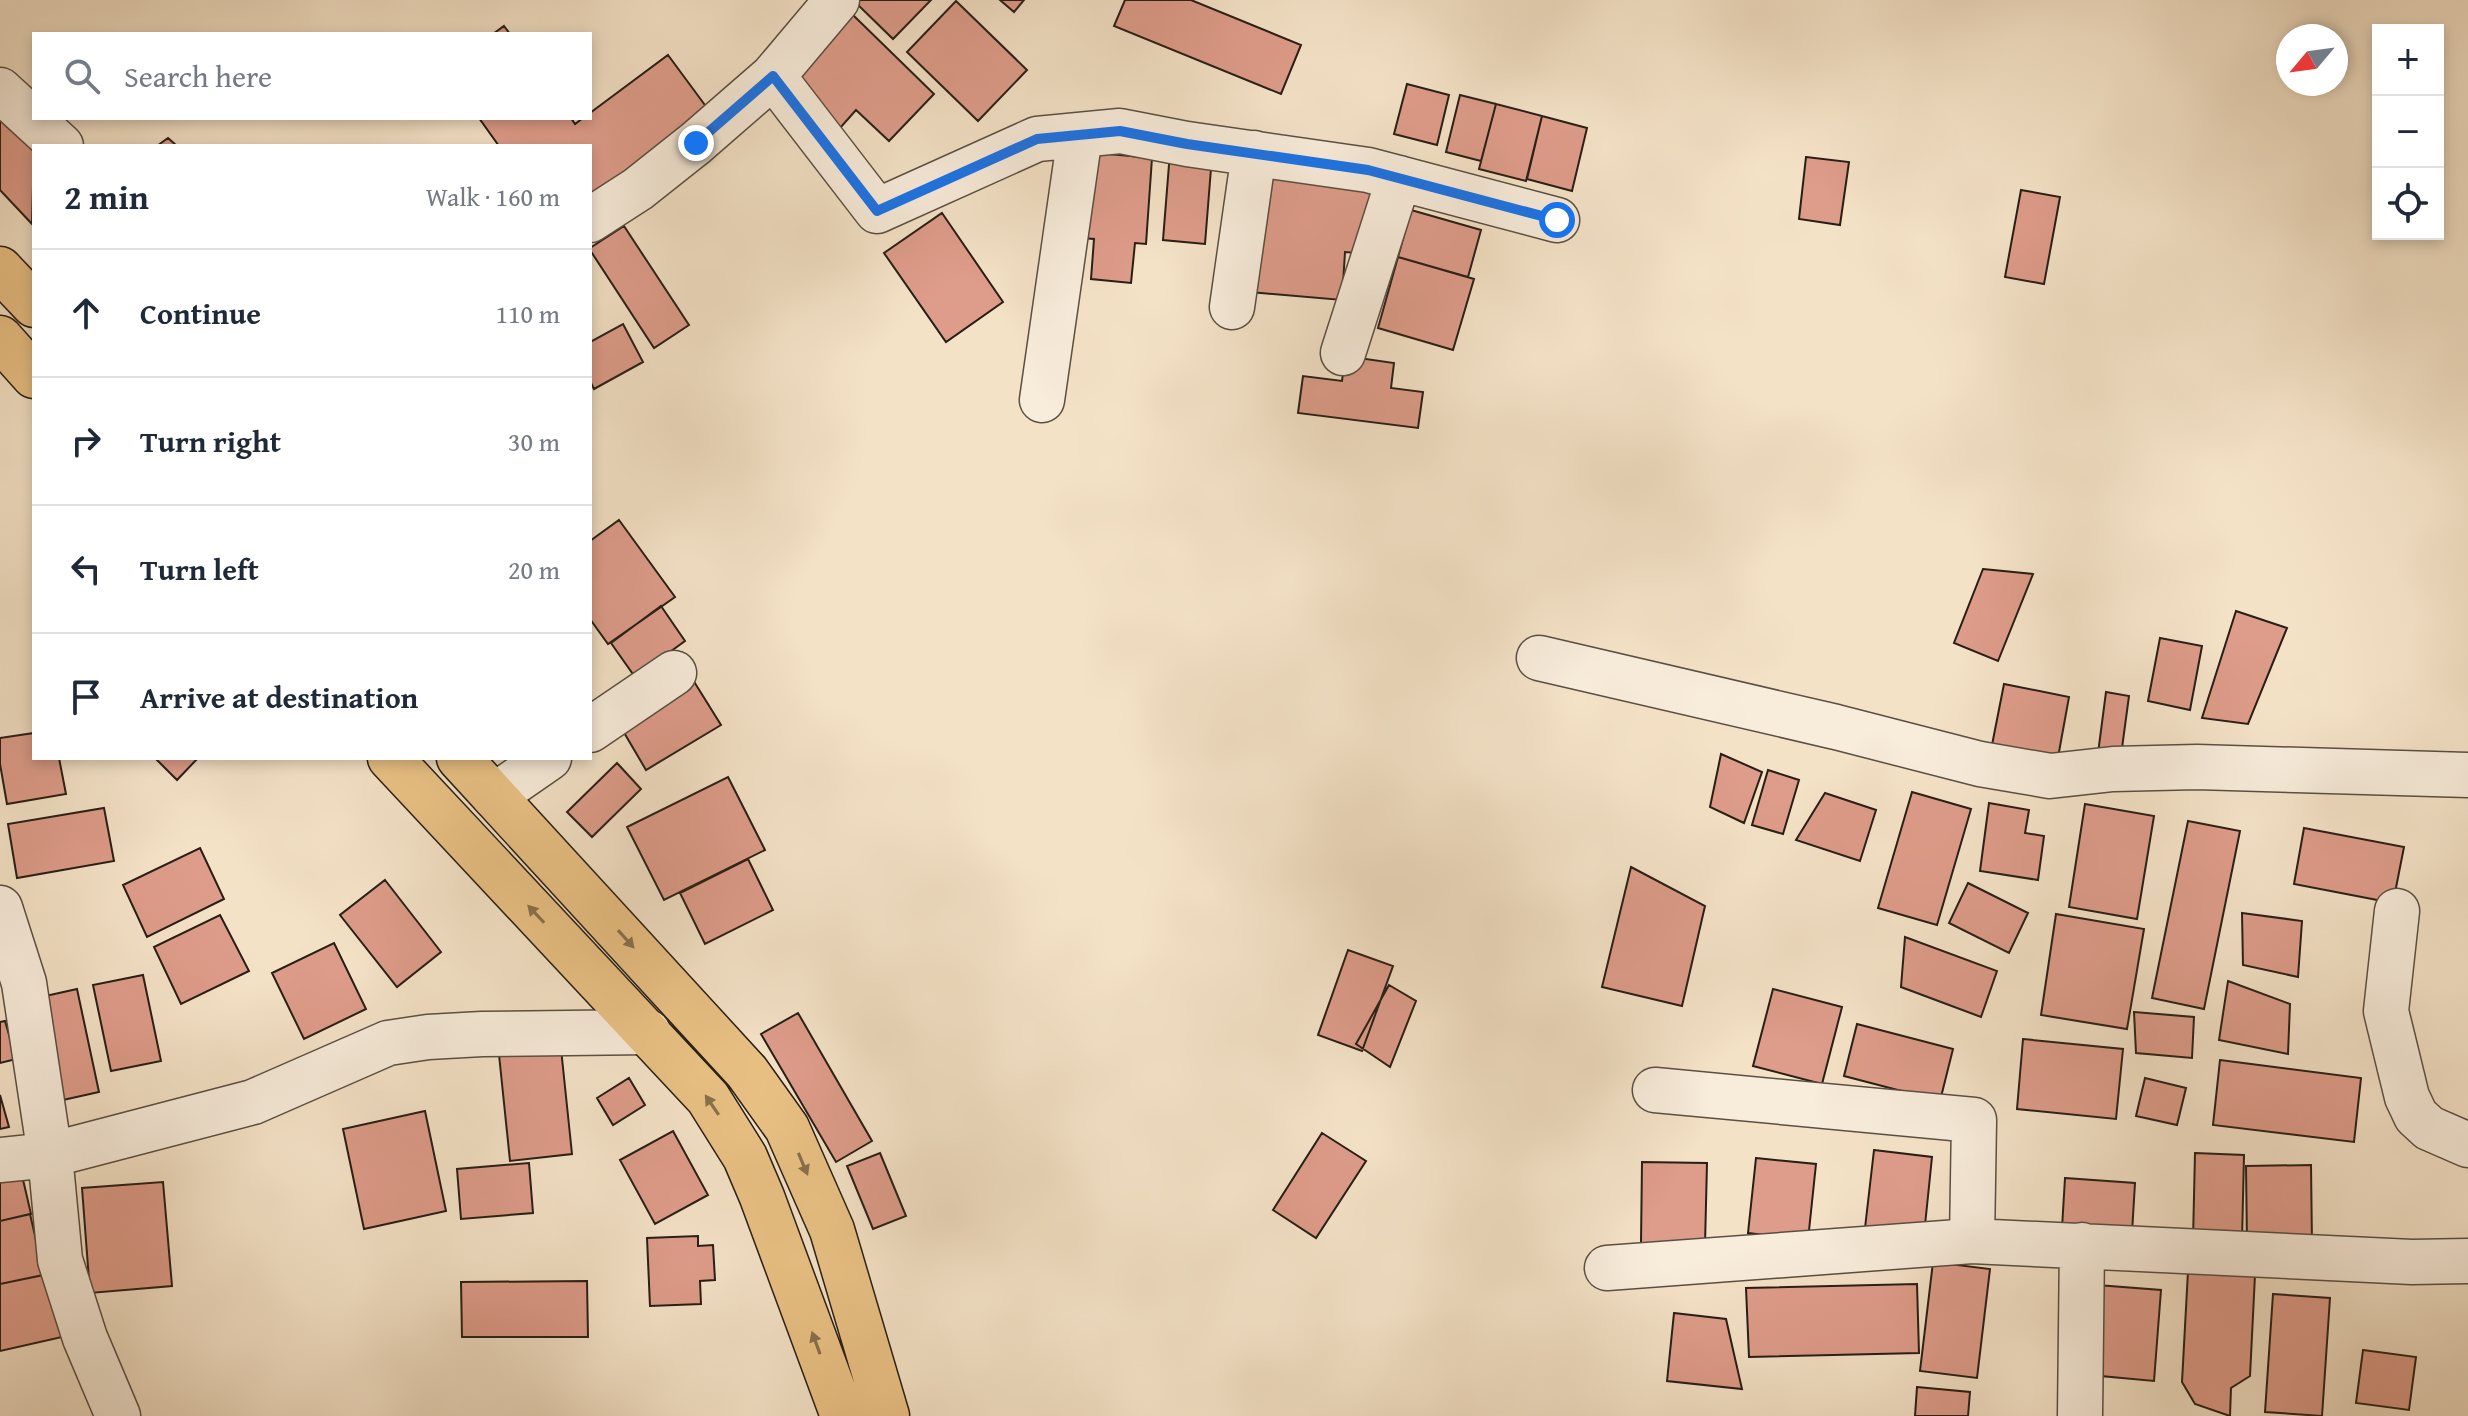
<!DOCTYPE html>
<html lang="en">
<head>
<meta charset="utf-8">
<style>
	:root { --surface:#fff; --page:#f2f2f3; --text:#1f2937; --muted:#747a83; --line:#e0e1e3 }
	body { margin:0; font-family:"Gentium Book Plus",serif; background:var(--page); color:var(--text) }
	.controls { position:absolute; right:24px; top:24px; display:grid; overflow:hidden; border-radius:0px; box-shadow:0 4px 12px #0003 }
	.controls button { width:72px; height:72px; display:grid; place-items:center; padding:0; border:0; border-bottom:2px solid var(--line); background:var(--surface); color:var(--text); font:40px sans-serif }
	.compass { position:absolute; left:2276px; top:24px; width:72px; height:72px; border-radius:50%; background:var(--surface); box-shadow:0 4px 12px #0003; rotate:241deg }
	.stop { position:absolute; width:24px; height:24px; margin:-18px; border:6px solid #1a73e8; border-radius:50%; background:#fff }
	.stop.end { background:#1a73e8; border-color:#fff; box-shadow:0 2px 8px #0008 }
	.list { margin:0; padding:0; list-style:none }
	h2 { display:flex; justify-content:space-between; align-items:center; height:104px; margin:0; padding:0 32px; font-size:34px }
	h2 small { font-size:26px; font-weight:400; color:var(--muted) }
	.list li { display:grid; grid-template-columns:52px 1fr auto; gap:24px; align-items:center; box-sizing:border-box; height:128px; padding:0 32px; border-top:2px solid var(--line) }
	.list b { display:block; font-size:30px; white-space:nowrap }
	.list em { font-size:26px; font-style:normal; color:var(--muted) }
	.icon { flex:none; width:44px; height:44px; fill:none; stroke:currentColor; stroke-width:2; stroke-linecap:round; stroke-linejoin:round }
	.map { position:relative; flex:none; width:2468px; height:1416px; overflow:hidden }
	.search { position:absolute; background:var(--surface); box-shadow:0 4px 12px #0003; left:32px; top:32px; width:560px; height:88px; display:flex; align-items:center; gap:20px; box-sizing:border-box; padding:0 28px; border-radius:0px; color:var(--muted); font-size:30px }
	.panel { position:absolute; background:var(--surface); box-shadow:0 4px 12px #0003; left:32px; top:144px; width:560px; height:616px; border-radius:0px }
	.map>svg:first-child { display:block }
	.building { fill:#de9c8a; stroke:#271e15; stroke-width:2 }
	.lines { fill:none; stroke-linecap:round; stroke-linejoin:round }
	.minor-casing { stroke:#5a4f42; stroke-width:47 }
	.highway-casing { stroke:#271e15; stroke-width:47 }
	.minor { stroke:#f8ecdb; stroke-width:44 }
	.highway { stroke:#eac184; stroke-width:44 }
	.oneway { fill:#88704c }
	.route { stroke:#1a73e8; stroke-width:10 }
</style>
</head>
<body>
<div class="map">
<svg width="2468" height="1416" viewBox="0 0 2468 1416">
	<rect width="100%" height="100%" fill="#f4e2c7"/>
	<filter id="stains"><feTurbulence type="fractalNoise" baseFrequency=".0025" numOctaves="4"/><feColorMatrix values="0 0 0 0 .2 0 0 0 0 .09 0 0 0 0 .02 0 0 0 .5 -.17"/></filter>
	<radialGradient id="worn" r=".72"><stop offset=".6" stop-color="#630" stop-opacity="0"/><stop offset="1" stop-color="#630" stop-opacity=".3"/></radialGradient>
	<!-- building -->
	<path class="building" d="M 853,0 L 931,0 L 893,39 Z
		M 1000,0 L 1024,0 L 1014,12 Z
		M 1125,0 L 1191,0 L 1301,45 L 1281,94 L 1114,26 Z
		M 956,1 L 1027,70 L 978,121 L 907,52 Z
		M 853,15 L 934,94 L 889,141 L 856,110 L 840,128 L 790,81 Z
		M 504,26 L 510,34 L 493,34 Z
		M 668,55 L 713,116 L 590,206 L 590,146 L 499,146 L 479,118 L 571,118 L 575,124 L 583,118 L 590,118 L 590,113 Z
		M 1407,84 L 1449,95 L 1437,145 L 1394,134 Z
		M 1460,95 L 1496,104 L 1481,161 L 1446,152 Z
		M 1496,104 L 1542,116 L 1526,181 L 1479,169 Z
		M 0,114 L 34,146 L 32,224 L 0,190 Z
		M 1542,116 L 1587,128 L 1572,191 L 1527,179 Z
		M 168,138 L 177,146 L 157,146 Z
		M 1076,151 L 1152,158 L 1146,244 L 1135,243 L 1131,283 L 1091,279 L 1094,239 L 1069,237 Z
		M 1170,152 L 1212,156 L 1205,244 L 1163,240 Z
		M 1806,157 L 1849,162 L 1840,225 L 1799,219 Z
		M 1260,166 L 1375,183 L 1370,254 L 1345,252 L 1342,300 L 1250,292 Z
		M 2021,190 L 2060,197 L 2044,284 L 2005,277 Z
		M 1411,210 L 1481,230 L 1468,277 L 1398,257 Z
		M 942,213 L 1003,302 L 946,342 L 884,253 Z
		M 624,226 L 689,325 L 654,348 L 590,250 L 590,248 Z
		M 1398,257 L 1474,279 L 1453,350 L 1378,328 Z
		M 623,324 L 643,362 L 594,389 L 590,381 L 590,342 Z
		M 1345,356 L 1394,363 L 1391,388 L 1423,392 L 1418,428 L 1298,413 L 1303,376 L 1342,381 Z
		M 619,520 L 675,597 L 608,644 L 590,619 L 590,541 Z
		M 1983,569 L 2033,574 L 1998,661 L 1954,643 Z
		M 661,606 L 685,641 L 635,677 L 611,643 Z
		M 2236,611 L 2287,628 L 2248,724 L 2202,718 Z
		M 2160,638 L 2202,646 L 2190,710 L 2148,701 Z
		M 693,680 L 721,725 L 646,770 L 619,724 Z
		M 2004,684 L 2069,697 L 2057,763 L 1991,750 Z
		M 2106,692 L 2129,696 L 2120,763 L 2097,761 Z
		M 34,733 L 34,758 L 59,758 L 66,794 L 7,804 L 0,764 L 0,738 Z
		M 1721,754 L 1762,772 L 1744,823 L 1710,807 Z
		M 155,758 L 198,758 L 177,780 Z
		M 617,763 L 641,789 L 592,837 L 567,812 Z
		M 1768,770 L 1799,780 L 1783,834 L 1752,825 Z
		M 728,777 L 765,850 L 664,900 L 627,827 Z
		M 1912,792 L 1971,809 L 1937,925 L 1878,908 Z
		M 1825,793 L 1876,810 L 1860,861 L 1796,840 Z
		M 1989,803 L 2029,810 L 2025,833 L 2044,836 L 2038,880 L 1980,871 Z
		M 2085,804 L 2154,816 L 2137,919 L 2069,907 Z
		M 104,808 L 114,861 L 17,878 L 8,824 Z
		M 2188,821 L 2240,831 L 2204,1009 L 2152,998 Z
		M 2304,828 L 2404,847 L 2393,903 L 2294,884 Z
		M 200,848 L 224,899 L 147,937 L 123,885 Z
		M 748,859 L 773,910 L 705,944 L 680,893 Z
		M 1631,867 L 1705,906 L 1682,1006 L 1602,987 Z
		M 385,880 L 441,952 L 397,987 L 340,915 Z
		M 1968,883 L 2028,913 L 2009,953 L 1949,923 Z
		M 2242,913 L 2302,921 L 2298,977 L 2243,965 Z
		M 2056,914 L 2144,929 L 2127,1029 L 2041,1015 Z
		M 220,915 L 249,971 L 181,1004 L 154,947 Z
		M 1905,937 L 1997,971 L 1981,1017 L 1901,987 Z
		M 334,943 L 366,1009 L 304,1039 L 272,973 Z
		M 1348,950 L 1393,966 L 1362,1051 L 1318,1035 Z
		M 143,975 L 161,1061 L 111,1071 L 93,985 Z
		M 2228,981 L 2290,1004 L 2288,1054 L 2219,1040 Z
		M 1389,985 L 1416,1001 L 1390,1067 L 1356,1044 Z
		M 77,989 L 99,1092 L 63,1100 L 41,997 Z
		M 1773,989 L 1842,1007 L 1822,1084 L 1753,1066 Z
		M 2134,1012 L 2194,1017 L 2192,1058 L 2136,1053 Z
		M 798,1013 L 872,1141 L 836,1162 L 761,1034 Z
		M 5,1021 L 16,1059 L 0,1063 L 0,1022 Z
		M 1857,1024 L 1953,1049 L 1940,1101 L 1844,1076 Z
		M 560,1039 L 572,1154 L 510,1161 L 498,1045 Z
		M 2023,1039 L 2123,1049 L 2116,1119 L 2017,1109 Z
		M 2220,1060 L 2361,1078 L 2354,1142 L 2213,1125 Z
		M 629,1078 L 645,1105 L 613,1125 L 597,1098 Z
		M 2145,1078 L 2186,1088 L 2177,1125 L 2136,1116 Z
		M 0,1095 L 9,1127 L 0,1129 Z
		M 425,1111 L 446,1211 L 364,1229 L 343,1129 Z
		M 673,1131 L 708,1195 L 655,1224 L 620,1160 Z
		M 1322,1133 L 1366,1161 L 1316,1238 L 1273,1210 Z
		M 1874,1150 L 1932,1157 L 1924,1235 L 1865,1228 Z
		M 880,1153 L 906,1216 L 873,1229 L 847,1166 Z
		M 2195,1153 L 2244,1155 L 2242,1241 L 2193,1240 Z
		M 1756,1158 L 1816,1164 L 1808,1240 L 1748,1233 Z
		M 1642,1162 L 1707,1163 L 1705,1245 L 1641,1243 Z
		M 529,1163 L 533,1213 L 461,1219 L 457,1169 Z
		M 2311,1165 L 2312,1244 L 2247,1244 L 2246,1166 Z
		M 21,1171 L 31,1214 L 0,1221 L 0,1176 Z
		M 2065,1178 L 2135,1183 L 2132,1233 L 2062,1228 Z
		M 163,1182 L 172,1286 L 90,1293 L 82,1188 Z
		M 30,1214 L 44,1275 L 0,1284 L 0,1221 Z
		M 698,1236 L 698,1246 L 713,1245 L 715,1280 L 700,1281 L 701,1304 L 650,1306 L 647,1238 Z
		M 1933,1262 L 1990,1269 L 1977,1378 L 1920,1371 Z
		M 2188,1271 L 2255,1275 L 2250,1376 L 2231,1388 L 2230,1416 L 2195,1404 L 2182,1382 Z
		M 48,1274 L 62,1337 L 0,1351 L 0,1284 Z
		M 587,1281 L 588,1337 L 462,1337 L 461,1282 Z
		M 1917,1284 L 1919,1353 L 1749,1357 L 1746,1288 Z
		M 2097,1285 L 2161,1290 L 2154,1381 L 2090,1375 Z
		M 2273,1294 L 2330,1298 L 2322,1416 L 2265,1412 Z
		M 1674,1313 L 1726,1319 L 1742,1389 L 1667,1381 Z
		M 2363,1350 L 2416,1357 L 2409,1410 L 2356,1403 Z
		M 1917,1387 L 1970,1392 L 1968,1416 L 1915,1416 Z"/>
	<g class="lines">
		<!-- minor casing -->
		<g class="minor-casing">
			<path id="minor" d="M 773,76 L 877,211 L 1037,139 L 1120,131 L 1187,144 L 1368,170 L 1557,220
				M 0,90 L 61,146
				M 590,220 L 638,189 L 696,143 L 773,76 L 837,0
				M 1232,307 L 1254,153
				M 1343,353 L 1399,178
				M 1042,400 L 1080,135
				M 1539,658 L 1836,727 L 1980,764 L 2050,776 L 2113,769 L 2197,767 L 2468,775
				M 590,730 L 674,673
				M 494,796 L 549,758
				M 0,908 L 24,983 L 50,1155 L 60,1260 L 85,1338 L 118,1416
				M 2397,911 L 2386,1011 L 2407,1097 L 2416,1116 L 2429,1128 L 2468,1145
				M 1655,1090 L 1974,1120 L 1972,1241
				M 0,1160 L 50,1155 L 253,1102 L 388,1043 L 428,1037 L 482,1034 L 648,1032
				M 1607,1268 L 1972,1241 L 2412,1262 L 2468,1261
				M 2080,1416 L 2082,1245"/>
		</g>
		<!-- highway casing -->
		<g class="highway-casing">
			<path id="highway" d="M 0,269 L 34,305
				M 0,338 L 34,376
				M 390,758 L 708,1098 L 745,1157 L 762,1197 L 843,1416
				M 459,758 L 747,1072 L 787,1128 L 832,1230 L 887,1416"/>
		</g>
		<!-- minor -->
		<use href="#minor" class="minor"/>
		<!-- highway -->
		<use href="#highway" class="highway"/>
	</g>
	<!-- one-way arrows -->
	<defs><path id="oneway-solid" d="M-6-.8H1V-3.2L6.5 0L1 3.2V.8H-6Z" transform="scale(2)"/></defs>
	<g class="oneway">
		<use href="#oneway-solid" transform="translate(536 914) rotate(-133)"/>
		<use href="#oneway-solid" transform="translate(626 939) rotate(48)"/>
		<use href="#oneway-solid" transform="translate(712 1105) rotate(-124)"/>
		<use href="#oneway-solid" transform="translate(803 1164) rotate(67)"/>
		<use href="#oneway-solid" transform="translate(816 1343) rotate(-110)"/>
	</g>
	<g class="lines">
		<!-- route -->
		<path class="route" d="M 696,143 L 773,76 L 877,211 L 1037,139 L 1120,131 L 1187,144 L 1368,170 L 1557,220"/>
	</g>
	<rect width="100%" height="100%" filter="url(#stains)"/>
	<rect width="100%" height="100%" fill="url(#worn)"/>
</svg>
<div class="controls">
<button>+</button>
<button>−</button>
<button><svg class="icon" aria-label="locate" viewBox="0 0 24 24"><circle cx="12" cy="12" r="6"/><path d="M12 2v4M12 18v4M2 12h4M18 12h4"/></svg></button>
</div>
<svg class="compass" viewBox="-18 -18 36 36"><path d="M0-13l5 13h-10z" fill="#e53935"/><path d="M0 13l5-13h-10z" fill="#747a83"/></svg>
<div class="stop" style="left:1557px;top:220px"></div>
<div class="stop end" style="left:696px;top:143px"></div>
<div class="search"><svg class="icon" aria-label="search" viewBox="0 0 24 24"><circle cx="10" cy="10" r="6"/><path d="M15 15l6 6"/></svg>Search here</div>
<section class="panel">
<h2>2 min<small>Walk · 160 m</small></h2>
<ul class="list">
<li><svg class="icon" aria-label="ahead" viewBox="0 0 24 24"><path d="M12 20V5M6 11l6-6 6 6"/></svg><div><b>Continue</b></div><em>110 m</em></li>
<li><svg class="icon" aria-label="right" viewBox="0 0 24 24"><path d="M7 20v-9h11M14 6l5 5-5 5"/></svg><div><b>Turn right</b></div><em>30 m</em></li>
<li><svg class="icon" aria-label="left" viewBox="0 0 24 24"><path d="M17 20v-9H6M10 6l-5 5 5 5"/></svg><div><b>Turn left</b></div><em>20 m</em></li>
<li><svg class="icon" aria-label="arrive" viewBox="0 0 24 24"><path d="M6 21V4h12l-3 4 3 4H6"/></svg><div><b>Arrive at destination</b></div></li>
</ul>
</section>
</div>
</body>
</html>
